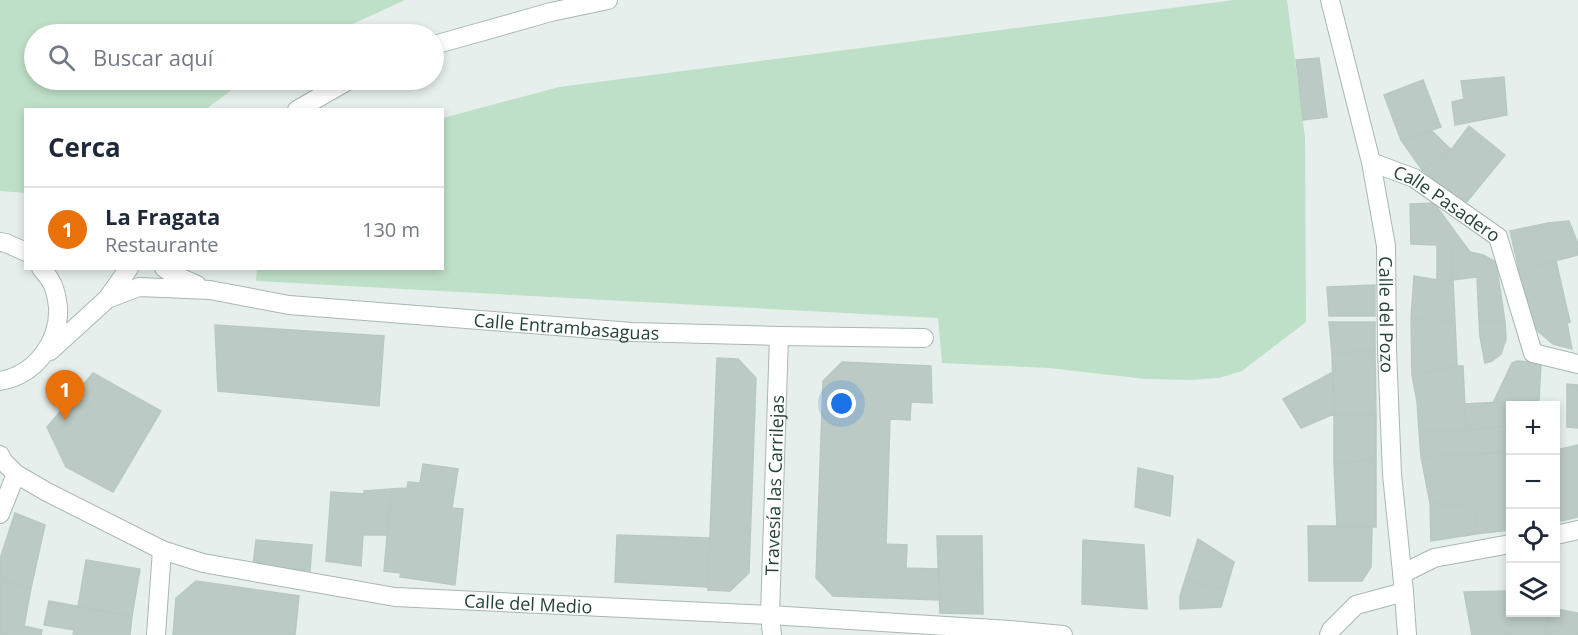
<!DOCTYPE html>
<html lang="es">
<head>
<meta charset="utf-8">
<style>
	:root { --surface:#fff; --page:#f2f2f3; --text:#1f2937; --muted:#747a83; --line:#e0e1e3; --accent:#7f5249 }
	body { margin:0; font-family:"Open Sans",sans-serif; background:var(--page); color:var(--text) }
	.controls { position:absolute; right:18px; bottom:18px; display:grid; overflow:hidden; border-radius:0px; box-shadow:0 3px 9px #0003 }
	.controls button { width:54px; height:54px; display:grid; place-items:center; padding:0; border:0; border-bottom:2px solid var(--line); background:var(--surface); color:var(--text); font:30px sans-serif }
	.you { position:absolute; left:842px; top:404px; width:21px; height:21px; margin:-15px; border:4px solid #fff; border-radius:50%; background:#1a73e8; box-shadow:0 0 0 9px #1a73e833 }
	.badge { display:grid; place-items:center; width:39px; height:39px; border-radius:50%; background:var(--accent); color:#fff; font-size:20px; font-weight:700 }
	.pin { position:absolute; translate:-50% -50px; filter:drop-shadow(0 2px 3px #0008) }
	.pin::after { content:''; position:absolute; top:32px; width:21px; height:18px; background:inherit; clip-path:polygon(0 0,100% 0,50% 100%) }
	.list { margin:0; padding:0; list-style:none }
	h2 { display:flex; justify-content:space-between; align-items:center; height:78px; margin:0; padding:0 24px; font-size:26px }
	h2 small { font-size:20px; font-weight:400; color:var(--muted) }
	.list li { display:grid; grid-template-columns:39px 1fr auto; gap:18px; align-items:center; box-sizing:border-box; height:84px; padding:0 24px; border-top:2px solid var(--line) }
	.list b { display:block; font-size:22px; white-space:nowrap }
	.list p { margin:0; font-size:20px; white-space:nowrap; color:var(--muted) }
	.list em { font-size:20px; font-style:normal; color:var(--muted) }
	.icon { flex:none; width:33px; height:33px; fill:none; stroke:currentColor; stroke-width:2; stroke-linecap:round; stroke-linejoin:round }
	.map { position:relative; flex:none; width:1578px; height:635px; overflow:hidden }
	.search { position:absolute; background:var(--surface); box-shadow:0 3px 9px #0003; left:24px; top:24px; width:420px; height:66px; display:flex; align-items:center; gap:15px; box-sizing:border-box; padding:0 21px; border-radius:33px; color:var(--muted); font-size:22px }
	.panel { position:absolute; background:var(--surface); box-shadow:0 3px 9px #0003; left:24px; top:108px; width:420px; height:162px; border-radius:0px }
	.map>svg:first-child { display:block }
	.green { fill:#bfe0c8 }
	.building { fill:#bbcac4; stroke:#b8c9c2; stroke-width:1.5 }
	.lines { fill:none; stroke-linecap:round; stroke-linejoin:round }
	.minor-casing { stroke:#a8b8b2; stroke-width:20 }
	.tertiary-casing { stroke:#a8b8b2; stroke-width:20 }
	.minor { stroke:#fff; stroke-width:18 }
	.tertiary { stroke:#fff; stroke-width:18 }
	.labels { text-anchor:middle; dominant-baseline:central; stroke-width:4.5; stroke-linejoin:round; paint-order:stroke }
	.street-label { font-size:18px; fill:#24423a; stroke:#f7fbf9 }
</style>
</head>
<body>
<div class="map">
<svg width="1578" height="635" viewBox="0 0 1578 635">
	<rect width="100%" height="100%" fill="#e6efeb"/>
	<!-- green -->
	<path class="green" d="M 0,0 L 405,0 L 331,34 L 34,34 L 34,80 L 245,80 L 206,109 L 26,110 L 25,193 L 0,191 Z
		M 1234,0 L 1287,0 L 1305,137 L 1306,322 L 1242,371 L 1219,378 L 1189,380 L 1146,379 L 1048,368 L 942,363 L 938,318 L 256,281 L 257,269 L 442,268 L 443,118 L 559,87 Z"/>
	<!-- building -->
	<path class="building" d="M 1319,58 L 1327,117 L 1303,120 L 1296,60 Z
		M 1504,77 L 1507,115 L 1455,125 L 1452,102 L 1464,99 L 1461,81 Z
		M 1423,80 L 1441,127 L 1401,140 L 1384,95 Z
		M 1469,126 L 1505,155 L 1465,204 L 1422,170 L 1451,150 Z
		M 1431,130 L 1451,150 L 1422,170 L 1401,140 Z
		M 1434,203 L 1464,244 L 1451,245 L 1453,280 L 1437,280 L 1437,245 L 1411,244 L 1410,204 Z
		M 1569,221 L 1578,244 L 1578,255 L 1519,270 L 1510,231 L 1548,223 Z
		M 1464,244 L 1470,252 L 1483,255 L 1496,262 L 1505,322 L 1479,321 L 1477,277 L 1453,280 L 1451,245 Z
		M 1556,261 L 1570,322 L 1567,323 L 1572,349 L 1553,344 L 1538,331 L 1530,314 L 1519,270 Z
		M 1414,276 L 1437,280 L 1453,280 L 1455,321 L 1411,319 Z
		M 1375,285 L 1375,316 L 1329,316 L 1327,287 Z
		M 1411,319 L 1455,321 L 1457,366 L 1412,375 Z
		M 1479,321 L 1505,322 L 1506,339 L 1501,354 L 1492,361 L 1485,363 L 1480,337 Z
		M 1329,322 L 1375,322 L 1375,350 L 1332,354 Z
		M 215,325 L 384,336 L 379,406 L 218,391 Z
		M 1375,350 L 1376,414 L 1334,414 L 1332,354 Z
		M 717,358 L 738,359 L 756,378 L 749,573 L 730,591 L 708,590 L 708,587 Z
		M 1517,361 L 1541,363 L 1539,400 L 1493,403 L 1512,363 Z
		M 842,362 L 931,366 L 932,403 L 911,402 L 910,420 L 890,419 L 886,544 L 907,545 L 906,568 L 939,569 L 939,600 L 833,596 L 816,578 L 823,381 Z
		M 1457,366 L 1463,366 L 1466,430 L 1419,431 L 1417,401 L 1412,375 Z
		M 1333,372 L 1334,414 L 1301,428 L 1283,399 Z
		M 93,373 L 161,411 L 113,492 L 66,467 L 47,427 Z
		M 1567,384 L 1578,385 L 1578,428 L 1567,427 Z
		M 1539,400 L 1538,406 L 1510,406 L 1510,426 L 1466,430 L 1465,404 Z
		M 1334,414 L 1376,414 L 1376,459 L 1334,463 Z
		M 1510,426 L 1510,452 L 1421,457 L 1419,431 L 1466,430 Z
		M 1578,445 L 1578,517 L 1556,522 L 1556,450 Z
		M 1505,452 L 1510,452 L 1510,530 L 1476,534 L 1477,508 L 1430,503 L 1421,457 Z
		M 1376,459 L 1376,527 L 1337,527 L 1334,463 Z
		M 423,464 L 458,469 L 452,508 L 463,509 L 455,585 L 400,577 L 401,573 L 384,571 L 391,489 L 407,488 L 408,482 L 420,483 Z
		M 1138,468 L 1173,476 L 1170,516 L 1135,507 Z
		M 391,489 L 388,535 L 363,535 L 361,566 L 326,561 L 331,492 L 364,494 L 364,491 Z
		M 1430,503 L 1477,508 L 1476,534 L 1431,541 Z
		M 15,513 L 45,525 L 31,588 L 0,578 L 0,559 Z
		M 1308,526 L 1372,526 L 1371,567 L 1362,581 L 1309,581 Z
		M 617,535 L 710,538 L 708,587 L 615,582 Z
		M 937,536 L 982,536 L 983,614 L 940,613 Z
		M 1198,539 L 1234,562 L 1226,590 L 1185,580 Z
		M 256,540 L 312,545 L 310,571 L 253,565 Z
		M 1083,540 L 1144,545 L 1147,609 L 1082,604 Z
		M 86,560 L 140,569 L 132,616 L 78,607 Z
		M 0,578 L 31,588 L 24,626 L 42,630 L 41,635 L 0,635 Z
		M 1185,580 L 1226,590 L 1221,607 L 1180,609 L 1180,596 Z
		M 196,581 L 299,596 L 295,635 L 173,635 L 176,598 Z
		M 1510,591 L 1510,612 L 1513,612 L 1509,635 L 1472,635 L 1464,592 Z
		M 49,601 L 132,616 L 130,635 L 73,635 L 74,630 L 44,625 Z
		M 1556,609 L 1578,613 L 1578,635 L 1545,635 L 1549,612 L 1556,612 Z
		M 1513,612 L 1549,612 L 1545,635 L 1509,635 Z"/>
	<g class="lines">
		<!-- minor casing -->
		<g class="minor-casing">
			<g id="minor">
				<path id="s1" d="M 1330,0 L 1371,162 L 1386,246 L 1387,350 L 1392,474 L 1404,592 L 1407,635"/>
				<path id="s2" d="M 1371,162 L 1414,178 L 1498,237 L 1533,353 L 1578,364"/>
				<path d="M 164,268 L 174,275 L 197,285"/>
				<path id="s3" d="M 107,299 L 139,287 L 210,290 L 289,305 L 632,332 L 779,336 L 924,338"/>
				<path d="M 0,455 L 3,461 L 16,474 L 0,514"/>
				<path id="s4" d="M 16,474 L 47,492 L 162,550 L 203,563 L 395,597 L 770,615 L 1010,630 L 1063,635"/>
				<path d="M 1556,535 L 1578,530"/>
				<path d="M 1402,574 L 1434,558 L 1510,544"/>
				<path d="M 156,635 L 162,550"/>
				<path id="s5" d="M 772,635 L 770,615 L 779,336"/>
				<path d="M 1329,635 L 1331,630 L 1356,605 L 1404,592"/>
			</g>
		</g>
		<!-- tertiary casing -->
		<g class="tertiary-casing">
			<path id="tertiary" d="M 434,45 L 551,12 L 608,0
				M 297,110 L 349,80
				M 0,242 L 6,243 L 26,252
				M 50,351 L 107,299 L 129,268
				M 0,381 C 35,375 60,342 58,307 C 57,298 55,287 50,280 C 48,276 44,272 41,268"/>
		</g>
		<!-- minor -->
		<use href="#minor" class="minor"/>
		<!-- tertiary -->
		<use href="#tertiary" class="tertiary"/>
	</g>
	<g class="labels">
		<!-- street labels -->
		<g class="street-label">
			<text stroke="none"><textPath href="#s2" startOffset="87">Calle Pasadero</textPath></text>
			<text stroke="none"><textPath href="#s1" startOffset="321">Calle del Pozo</textPath></text>
			<text stroke="none"><textPath href="#s3" startOffset="464">Calle Entrambasaguas</textPath></text>
			<text stroke="none"><textPath href="#s5" startOffset="150">Travesía las Carrilejas</textPath></text>
			<text stroke="none"><textPath href="#s4" startOffset="536">Calle del Medio</textPath></text>
		</g>
	</g>
</svg>
<div class="controls">
<button>+</button>
<button>−</button>
<button><svg class="icon" aria-label="locate" viewBox="0 0 24 24"><circle cx="12" cy="12" r="6"/><path d="M12 2v4M12 18v4M2 12h4M18 12h4"/></svg></button>
<button><svg class="icon" aria-label="layers" viewBox="0 0 24 24"><path d="M12 4l9 5-9 5-9-5zM3 14l9 5 9-5"/></svg></button>
</div>
<div class="you"></div>
<div class="pin badge" style="left:65px;top:420px;background:#e8710a">1</div>
<div class="search"><svg class="icon" aria-label="search" viewBox="0 0 24 24"><circle cx="10" cy="10" r="6"/><path d="M15 15l6 6"/></svg>Buscar aquí</div>
<section class="panel">
<h2>Cerca<small></small></h2>
<ul class="list">
<li><span class="badge" style="background:#e8710a">1</span><div><b>La Fragata</b><p>Restaurante</p></div><em>130 m</em></li>
</ul>
</section>
</div>
</body>
</html>
